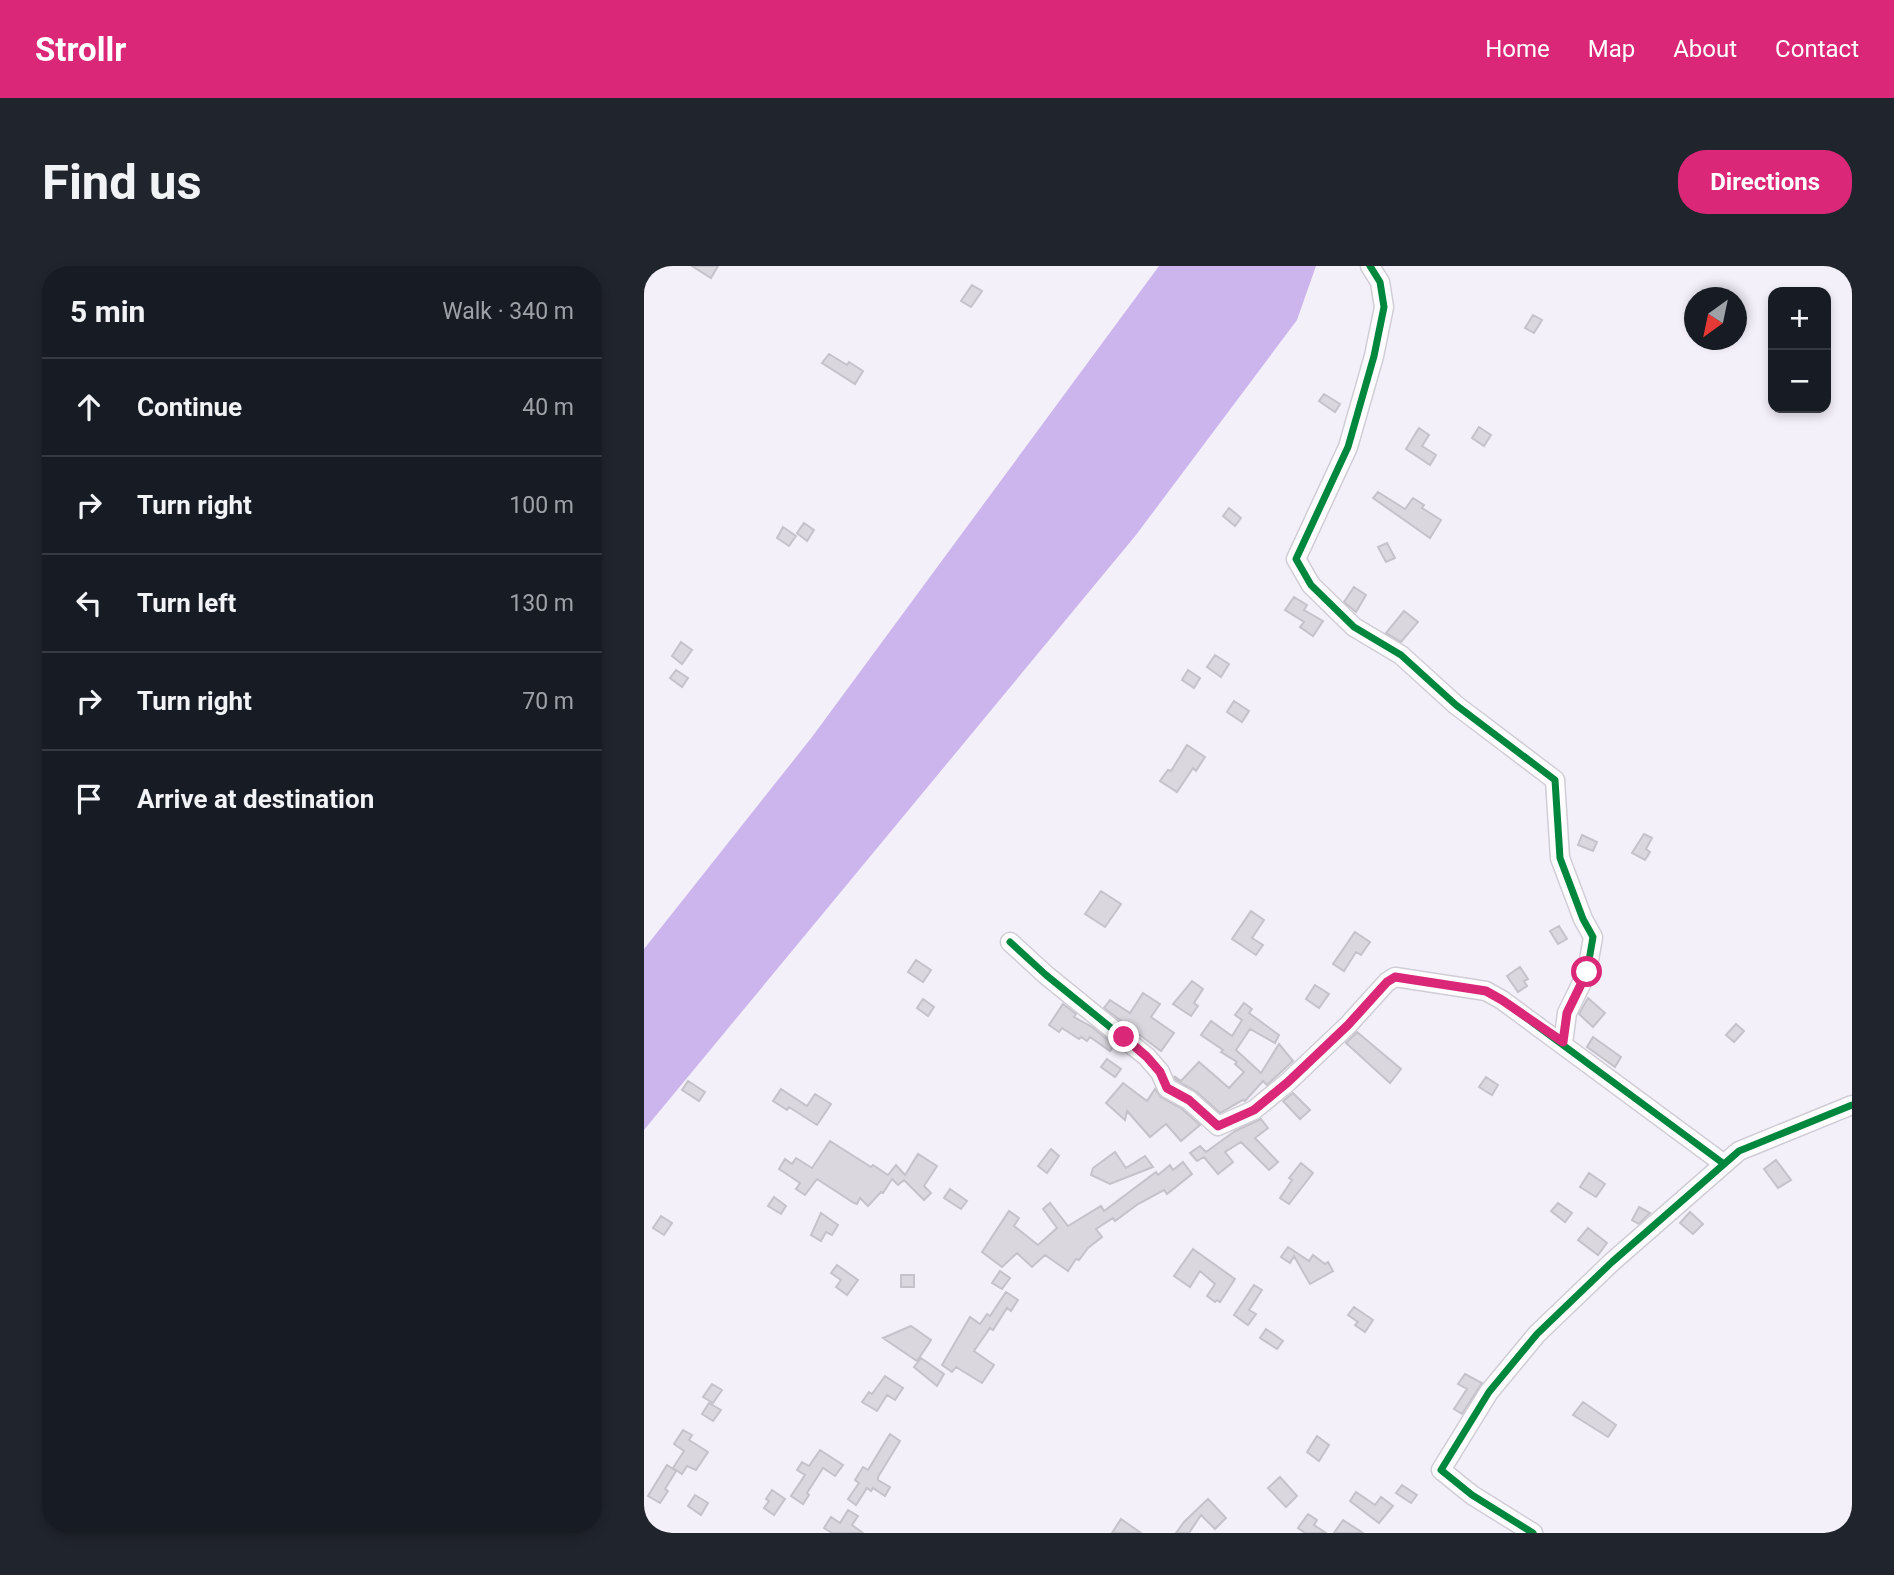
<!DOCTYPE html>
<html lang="en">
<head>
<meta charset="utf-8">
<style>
	:root { --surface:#171b24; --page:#20242c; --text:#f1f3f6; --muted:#9ea1a6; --line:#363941; --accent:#db2777 }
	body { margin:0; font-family:Roboto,sans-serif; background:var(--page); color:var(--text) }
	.controls { position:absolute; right:21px; top:21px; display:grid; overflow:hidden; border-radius:14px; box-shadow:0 4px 10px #0003 }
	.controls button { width:63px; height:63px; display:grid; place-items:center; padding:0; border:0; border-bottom:2px solid var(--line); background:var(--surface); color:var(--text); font:35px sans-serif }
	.compass { position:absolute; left:1040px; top:21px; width:63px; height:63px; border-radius:50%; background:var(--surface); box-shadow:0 4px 10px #0003; rotate:213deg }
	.stop { position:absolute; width:21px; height:21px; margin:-16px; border:5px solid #db2777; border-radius:50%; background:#fff }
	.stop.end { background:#db2777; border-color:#fff; box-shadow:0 2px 7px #0008 }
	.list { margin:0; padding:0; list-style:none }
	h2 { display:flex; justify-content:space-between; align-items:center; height:91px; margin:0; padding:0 28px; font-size:30px }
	h2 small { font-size:23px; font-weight:400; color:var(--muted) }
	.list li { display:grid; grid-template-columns:46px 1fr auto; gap:21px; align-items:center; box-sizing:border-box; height:98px; padding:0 28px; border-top:2px solid var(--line) }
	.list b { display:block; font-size:26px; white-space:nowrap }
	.list em { font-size:23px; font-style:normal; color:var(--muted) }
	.icon { flex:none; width:38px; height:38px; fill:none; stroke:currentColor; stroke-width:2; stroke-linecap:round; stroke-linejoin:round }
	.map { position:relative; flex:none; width:1208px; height:1267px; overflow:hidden; border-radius:28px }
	header { display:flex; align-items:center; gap:42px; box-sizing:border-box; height:98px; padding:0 35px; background:var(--accent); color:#fff }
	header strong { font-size:33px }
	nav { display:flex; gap:38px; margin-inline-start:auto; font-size:24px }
	.intro { display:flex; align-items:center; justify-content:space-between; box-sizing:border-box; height:168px; padding:0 42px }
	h1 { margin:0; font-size:49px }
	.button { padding:18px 32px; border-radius:28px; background:var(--accent); color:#fff; font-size:24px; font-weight:700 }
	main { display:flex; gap:42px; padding:0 42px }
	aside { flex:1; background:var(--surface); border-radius:28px; box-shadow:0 4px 10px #0003 }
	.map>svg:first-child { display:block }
	.water { fill:#ccb4ed }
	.building { fill:#dad7df; stroke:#c5c2ca; stroke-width:2 }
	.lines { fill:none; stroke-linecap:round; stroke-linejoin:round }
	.minor-casing { stroke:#d1cdd6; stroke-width:21 }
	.minor { stroke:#fdfdfe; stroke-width:18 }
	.cycleway-casing { stroke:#fdfdfd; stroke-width:11 }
	.cycleway { stroke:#00873e; stroke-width:7 }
	.route { stroke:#db2777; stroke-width:9 }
</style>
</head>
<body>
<header>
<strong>Strollr</strong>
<nav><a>Home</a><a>Map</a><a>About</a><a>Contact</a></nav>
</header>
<div class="intro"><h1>Find us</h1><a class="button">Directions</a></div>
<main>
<aside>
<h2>5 min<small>Walk · 340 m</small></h2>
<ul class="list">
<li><svg class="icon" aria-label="ahead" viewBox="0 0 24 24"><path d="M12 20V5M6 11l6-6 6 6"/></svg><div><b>Continue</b></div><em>40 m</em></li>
<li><svg class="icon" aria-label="right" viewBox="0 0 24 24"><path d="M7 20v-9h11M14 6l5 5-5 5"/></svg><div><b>Turn right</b></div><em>100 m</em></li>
<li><svg class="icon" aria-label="left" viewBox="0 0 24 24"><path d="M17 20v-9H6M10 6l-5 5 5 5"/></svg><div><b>Turn left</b></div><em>130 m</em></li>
<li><svg class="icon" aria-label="right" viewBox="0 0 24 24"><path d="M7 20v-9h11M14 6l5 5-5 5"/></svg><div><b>Turn right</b></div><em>70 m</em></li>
<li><svg class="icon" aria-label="arrive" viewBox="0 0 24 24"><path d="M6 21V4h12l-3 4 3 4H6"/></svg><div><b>Arrive at destination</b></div></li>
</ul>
</aside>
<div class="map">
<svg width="1208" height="1267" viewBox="0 0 1208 1267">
	<rect width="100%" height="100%" fill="#f4f0fa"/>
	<!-- water -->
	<path class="water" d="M 515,0 L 672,0 L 653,54 L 492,269 L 0,864 L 0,683 L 168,471 Z"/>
	<!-- building -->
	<path class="building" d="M 48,0 L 74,0 L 67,12 Z
		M 328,19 L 338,25 L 327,41 L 317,35 Z
		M 889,49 L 898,54 L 890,67 L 881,62 Z
		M 185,88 L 203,99 L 205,96 L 219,105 L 211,118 L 178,97 Z
		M 680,128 L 696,138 L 691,146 L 675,135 Z
		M 835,161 L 847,169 L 840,180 L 828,172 Z
		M 775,162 L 785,169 L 778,180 L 792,189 L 786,199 L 762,183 Z
		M 734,226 L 761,243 L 769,232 L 780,239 L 778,242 L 797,254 L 786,272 L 729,232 Z
		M 585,242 L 597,252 L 591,260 L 579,250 Z
		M 160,257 L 170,264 L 163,275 L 153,267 Z
		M 139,261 L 152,270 L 145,280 L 133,272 Z
		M 743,277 L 751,292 L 742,296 L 734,281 Z
		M 710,321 L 722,329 L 712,346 L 700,336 Z
		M 650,331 L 663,339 L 660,344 L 679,355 L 669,370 L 656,361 L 660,356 L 641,344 Z
		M 760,345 L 774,356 L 757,376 L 742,367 Z
		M 37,376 L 48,384 L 38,398 L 28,390 Z
		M 571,389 L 585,398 L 577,411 L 563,401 Z
		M 32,404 L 44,412 L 38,421 L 26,412 Z
		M 544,404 L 556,412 L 550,422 L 538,414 Z
		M 590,435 L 605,445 L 598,456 L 583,446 Z
		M 543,479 L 561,491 L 552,505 L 549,502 L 533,526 L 516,515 L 524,504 L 527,505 Z
		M 1000,568 L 1008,572 L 1002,583 L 1006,586 L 1001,594 L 988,587 Z
		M 938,569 L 953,576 L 949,585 L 934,579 Z
		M 457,625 L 477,638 L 461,661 L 441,648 Z
		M 607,645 L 620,654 L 608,672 L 619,679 L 612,689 L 588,673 Z
		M 915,660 L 923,673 L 914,678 L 906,665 Z
		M 711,666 L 726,676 L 717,689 L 712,686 L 700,705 L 689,698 Z
		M 272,694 L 287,704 L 279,716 L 264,706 Z
		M 876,701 L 884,713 L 880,715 L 883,720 L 874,726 L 863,710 Z
		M 548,715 L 559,723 L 550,737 L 554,740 L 547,750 L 529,738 Z
		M 671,719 L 685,728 L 675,742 L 662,733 Z
		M 499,727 L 516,738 L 507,751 L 530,767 L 517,785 L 460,742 L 466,734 L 486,747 Z
		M 944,732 L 961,747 L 949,761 L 935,748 Z
		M 279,733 L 290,741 L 284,750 L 273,742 Z
		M 600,737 L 608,743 L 605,747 L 635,769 L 631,777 L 606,763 L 592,784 L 617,807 L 635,778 L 649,795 L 623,819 L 619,815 L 601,835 L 599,834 L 576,847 L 553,826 L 532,814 L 530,810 L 537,815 L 555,796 L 585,822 L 600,806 L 591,798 L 593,796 L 577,786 L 579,784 L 557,769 L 567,755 L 588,770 L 598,754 L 591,749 Z
		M 419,738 L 432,748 L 430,751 L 448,761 L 470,779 L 466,785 L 446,771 L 443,775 L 437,771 L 435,773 L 418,762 L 415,766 L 405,759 Z
		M 1092,758 L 1100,765 L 1090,776 L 1082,769 Z
		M 713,766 L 757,803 L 746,817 L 702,777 Z
		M 949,771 L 977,791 L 971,801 L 943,781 Z
		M 463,793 L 477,803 L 471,811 L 457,801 Z
		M 842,811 L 854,819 L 848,829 L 835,821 Z
		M 44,815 L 61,826 L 55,835 L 38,824 Z
		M 479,817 L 503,835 L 511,823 L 517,831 L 538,843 L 556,859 L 537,875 L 522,858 L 506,871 L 483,845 L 481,854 L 462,837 Z
		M 137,823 L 163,840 L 171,828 L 187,838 L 173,859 L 145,841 L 143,844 L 129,835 Z
		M 649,827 L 666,844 L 656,853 L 639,835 Z
		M 617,853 L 624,862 L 611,872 L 634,896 L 625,904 L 597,876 L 581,886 L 589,896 L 574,908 L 560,891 L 553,895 L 546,887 L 556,880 L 562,886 L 591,865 Z
		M 186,875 L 227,901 L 229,899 L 244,909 L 252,899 L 261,909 L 274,888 L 293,900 L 280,920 L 287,927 L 280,934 L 260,914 L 254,919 L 248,913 L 239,927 L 237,926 L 224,940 L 216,932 L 213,938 L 210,937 L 173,913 L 161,929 L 152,923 L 156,917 L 135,903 L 141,893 L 148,898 L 152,892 L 168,902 Z
		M 407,883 L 415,890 L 403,907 L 394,900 Z
		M 471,886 L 482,902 L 501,890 L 509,901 L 466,918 L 447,909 L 449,902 Z
		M 1132,894 L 1147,914 L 1134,922 L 1120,903 Z
		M 539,896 L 548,908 L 523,928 L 520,924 L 494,938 L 471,955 L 469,952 L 452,963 L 458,971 L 444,982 L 435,994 L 432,993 L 424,1005 L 401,989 L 388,1001 L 373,987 L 358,1001 L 338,986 L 365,945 L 375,952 L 370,960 L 394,979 L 413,962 L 399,943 L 406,937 L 424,960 L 457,940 L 460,945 L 512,906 L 514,909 L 526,899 L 529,904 Z
		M 657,897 L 669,907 L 645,938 L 636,932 L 648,914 L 645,912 Z
		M 945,907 L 961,918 L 952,931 L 936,921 Z
		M 306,923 L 323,935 L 317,943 L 300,932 Z
		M 130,931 L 142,940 L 137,948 L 124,940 Z
		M 914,937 L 928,947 L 921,956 L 907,945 Z
		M 995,941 L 1006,947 L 995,958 L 988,954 Z
		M 1046,946 L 1059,958 L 1049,968 L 1036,957 Z
		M 177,947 L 194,959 L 188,969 L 182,966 L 177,975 L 167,969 Z
		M 17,950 L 28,957 L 20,969 L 9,962 Z
		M 944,962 L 963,977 L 954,989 L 934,974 Z
		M 644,981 L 665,995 L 669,989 L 681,998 L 684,996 L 689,1005 L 666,1018 L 650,990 L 646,997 L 637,991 Z
		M 549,983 L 591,1013 L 576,1036 L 573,1034 L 571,1036 L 563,1030 L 571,1018 L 556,1005 L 546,1021 L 530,1010 Z
		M 193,999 L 214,1014 L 203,1029 L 192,1021 L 197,1014 L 187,1007 Z
		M 356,1005 L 366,1012 L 358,1023 L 348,1017 Z
		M 257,1009 L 270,1009 L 270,1021 L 257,1021 Z
		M 610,1019 L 618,1024 L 605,1044 L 612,1048 L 604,1059 L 590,1049 Z
		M 362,1026 L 374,1034 L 367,1045 L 363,1042 L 349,1064 L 346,1062 L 330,1085 L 350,1099 L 338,1117 L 312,1101 L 308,1106 L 298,1099 L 326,1051 L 336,1058 L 343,1048 L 346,1050 Z
		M 710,1041 L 729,1054 L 721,1066 L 711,1059 L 714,1056 L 704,1049 Z
		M 267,1060 L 287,1074 L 273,1095 L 239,1072 Z
		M 622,1063 L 639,1075 L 633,1083 L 616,1072 Z
		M 277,1092 L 300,1108 L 293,1120 L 270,1101 Z
		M 821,1108 L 838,1117 L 818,1148 L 810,1143 L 823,1123 L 814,1118 Z
		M 241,1110 L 259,1122 L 251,1134 L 243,1129 L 233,1145 L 218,1136 L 225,1126 L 228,1128 Z
		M 68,1118 L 78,1124 L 69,1137 L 59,1131 Z
		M 939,1136 L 972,1159 L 964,1171 L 929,1149 Z
		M 65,1137 L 77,1144 L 69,1155 L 58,1148 Z
		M 39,1164 L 48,1169 L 45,1174 L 64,1186 L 52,1204 L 43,1200 L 38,1208 L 29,1202 L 40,1185 L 30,1178 Z
		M 246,1168 L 256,1175 L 234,1211 L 234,1214 L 246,1221 L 241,1230 L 229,1222 L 227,1225 L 223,1222 L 212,1239 L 204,1233 L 215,1217 L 211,1214 L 219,1201 L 224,1204 Z
		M 673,1170 L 685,1179 L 675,1195 L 663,1186 Z
		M 176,1184 L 199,1199 L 191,1210 L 179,1202 L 163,1227 L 165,1229 L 159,1238 L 147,1230 L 161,1209 L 153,1204 L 158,1196 L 165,1200 Z
		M 23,1199 L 32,1205 L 21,1223 L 24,1225 L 16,1237 L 4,1230 Z
		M 636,1211 L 653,1230 L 642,1241 L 624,1222 Z
		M 758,1219 L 773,1229 L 767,1237 L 752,1227 Z
		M 128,1224 L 141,1233 L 130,1249 L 120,1242 L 125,1235 L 122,1233 Z
		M 712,1226 L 731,1239 L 737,1231 L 749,1240 L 735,1257 L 706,1235 Z
		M 51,1229 L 64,1237 L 57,1249 L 44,1240 Z
		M 564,1233 L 582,1252 L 571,1263 L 557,1249 L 545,1267 L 532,1267 L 540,1256 Z
		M 204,1244 L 214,1250 L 208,1259 L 219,1267 L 188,1267 L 180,1262 L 187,1251 L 196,1257 Z
		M 664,1248 L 673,1254 L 670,1259 L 682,1267 L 661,1267 L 654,1262 Z
		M 477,1253 L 497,1267 L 468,1267 Z
		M 699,1254 L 719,1267 L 690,1267 Z"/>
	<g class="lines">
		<!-- minor casing -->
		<g class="minor-casing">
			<path id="minor" d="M 726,0 L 736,16 L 740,41 L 730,90 L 704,181 L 652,293 L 667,319 L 710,361 L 757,389 L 812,439 L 911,514 L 916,592 L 939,653 L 949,671 L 943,706 L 923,747 L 919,777
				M 366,676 L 402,709 L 503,791 L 516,806 L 523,822 L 545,834 L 574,860 L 610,844 L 644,816 L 704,759 L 743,716 L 751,711 L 842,725 L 858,734 L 1080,898
				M 889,1267 L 828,1229 L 797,1204 L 845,1126 L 893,1068 L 968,996 L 1095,885 L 1208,839"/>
		</g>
		<!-- minor -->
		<use href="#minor" class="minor"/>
		<!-- cycleway casing -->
		<g class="cycleway-casing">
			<path id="cycleway" d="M 726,0 L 736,16 L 740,41 L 730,90 L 704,181 L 652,293 L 667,319 L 710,361 L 757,389 L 812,439 L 911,514 L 916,592 L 939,653 L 949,671 L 943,706 L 923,747 L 919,777
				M 366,676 L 402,709 L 503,791 L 516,806 L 523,822 L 545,834 L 574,860 L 610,844 L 644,816 L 704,759 L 743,716 L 751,711 L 842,725 L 858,734 L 1080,898
				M 889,1267 L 828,1229 L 797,1204 L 845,1126 L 893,1068 L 968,996 L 1095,885 L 1208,839"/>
		</g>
		<!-- cycleway -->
		<use href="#cycleway" class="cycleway"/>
	</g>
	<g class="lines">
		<!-- route -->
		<path class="route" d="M 480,771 L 503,791 L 516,806 L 523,822 L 545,834 L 574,860 L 610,844 L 644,816 L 704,759 L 743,716 L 751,711 L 842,725 L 858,734 L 919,776 L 923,747 L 943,706"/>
	</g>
</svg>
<div class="controls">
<button>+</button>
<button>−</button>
</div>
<svg class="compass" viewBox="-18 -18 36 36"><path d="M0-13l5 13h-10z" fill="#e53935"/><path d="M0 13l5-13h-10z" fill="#9ea1a6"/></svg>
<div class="stop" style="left:943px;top:706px"></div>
<div class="stop end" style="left:480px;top:771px"></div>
</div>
</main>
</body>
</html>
